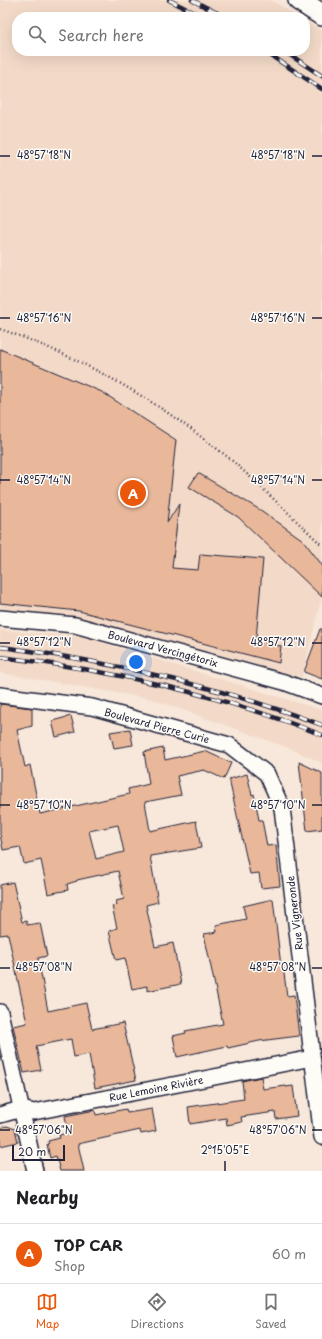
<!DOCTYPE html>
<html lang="en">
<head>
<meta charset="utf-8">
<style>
	:root { --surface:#fff; --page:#f6f6f6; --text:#202124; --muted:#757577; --line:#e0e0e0; --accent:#ea580c }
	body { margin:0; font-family:"Playpen Sans",sans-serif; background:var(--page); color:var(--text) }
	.scale { position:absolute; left:12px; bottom:10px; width:53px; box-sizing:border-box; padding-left:4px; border:2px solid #22223b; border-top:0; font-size:11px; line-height:14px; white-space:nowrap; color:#22223b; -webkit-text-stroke:3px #fdfcf7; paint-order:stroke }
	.you { position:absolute; left:136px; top:662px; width:14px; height:14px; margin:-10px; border:3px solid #fff; border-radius:50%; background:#1a73e8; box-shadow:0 0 0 6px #1a73e833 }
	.badge { display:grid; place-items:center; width:26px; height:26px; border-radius:50%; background:var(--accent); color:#fff; font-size:13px; font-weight:700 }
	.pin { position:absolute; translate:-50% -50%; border:2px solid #fff; box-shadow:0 1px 4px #0006 }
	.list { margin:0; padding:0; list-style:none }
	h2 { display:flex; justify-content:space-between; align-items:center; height:52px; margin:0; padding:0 16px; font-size:17px }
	h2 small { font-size:13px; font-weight:400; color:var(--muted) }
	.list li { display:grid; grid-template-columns:26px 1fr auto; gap:12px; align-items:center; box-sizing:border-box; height:60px; padding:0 16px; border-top:1px solid var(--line) }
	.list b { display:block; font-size:15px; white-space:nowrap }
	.list p { margin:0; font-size:13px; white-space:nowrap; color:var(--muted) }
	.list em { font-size:13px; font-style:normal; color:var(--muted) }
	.icon { flex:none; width:22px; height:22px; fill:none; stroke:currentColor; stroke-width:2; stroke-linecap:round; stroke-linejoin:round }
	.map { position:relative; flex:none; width:322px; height:1171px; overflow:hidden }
	.search { position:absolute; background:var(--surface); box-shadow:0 4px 16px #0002; left:12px; right:12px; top:12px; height:44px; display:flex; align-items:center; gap:10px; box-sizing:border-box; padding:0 14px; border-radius:16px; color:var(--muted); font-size:15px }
	.sheet { height:112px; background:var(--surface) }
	nav { display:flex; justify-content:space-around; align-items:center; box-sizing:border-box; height:56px; border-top:1px solid var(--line); background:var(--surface); font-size:11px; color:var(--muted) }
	nav a { display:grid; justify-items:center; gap:2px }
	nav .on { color:var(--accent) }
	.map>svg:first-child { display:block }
	.built { fill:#f3dac8 }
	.building { fill:#e9b89a; stroke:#22223b; fill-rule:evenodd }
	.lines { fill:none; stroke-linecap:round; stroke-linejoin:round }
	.minor-casing { stroke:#22223b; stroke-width:18 }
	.secondary-casing { stroke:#22223b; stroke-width:24 }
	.path { stroke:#22223b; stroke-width:2.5; stroke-dasharray:1 3; stroke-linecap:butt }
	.minor { stroke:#fdfcf7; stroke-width:15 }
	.secondary { stroke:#fdfcf7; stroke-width:21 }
	.rail-casing { stroke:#22223b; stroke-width:4.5 }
	.rail { stroke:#fdfcf7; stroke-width:3; stroke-dasharray:9; stroke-linecap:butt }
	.ticks { fill:none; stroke:#22223b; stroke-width:1.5 }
	.labels { text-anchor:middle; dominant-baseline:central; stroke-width:3; stroke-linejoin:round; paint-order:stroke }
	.street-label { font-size:10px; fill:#22223b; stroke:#fdfcf7 }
	.ticks-label { font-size:10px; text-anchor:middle; fill:#22223b; stroke:#fdfcf7; stroke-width:3; stroke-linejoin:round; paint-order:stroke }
</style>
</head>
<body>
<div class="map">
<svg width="322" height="1171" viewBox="0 0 322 1171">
	<rect width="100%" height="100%" fill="#f7e8db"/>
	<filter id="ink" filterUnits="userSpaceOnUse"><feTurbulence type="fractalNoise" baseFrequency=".025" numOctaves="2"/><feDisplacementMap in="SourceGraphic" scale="8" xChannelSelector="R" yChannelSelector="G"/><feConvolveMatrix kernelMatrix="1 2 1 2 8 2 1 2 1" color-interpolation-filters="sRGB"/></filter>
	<g filter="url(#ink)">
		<!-- built -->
		<path class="built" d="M 0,0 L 271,0 L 299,17 L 17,17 L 17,51 L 305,51 L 305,21 L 322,31 L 322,596 L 302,677 L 82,620 L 0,612 Z
			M 0,630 L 83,637 L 322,710 L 322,763 L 289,748 L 152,699 L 0,673 Z"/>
		<!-- building -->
		<path class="building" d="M 0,349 L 102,392 L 176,440 L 167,523 L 179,504 L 172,568 L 198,570 L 200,554 L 263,559 L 256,639 L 266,641 L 266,644 L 281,646 L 279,663 L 79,611 L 0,603 Z
			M 198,473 L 262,511 L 303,540 L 322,565 L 322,597 L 238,517 L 189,487 Z
			M 320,629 L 322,629 L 322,679 L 304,672 Z
			M 0,704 L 32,708 L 32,726 L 17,730 L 25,767 L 30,765 L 40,814 L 129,794 L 128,789 L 149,784 L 144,752 L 163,748 L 165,760 L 205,751 L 231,763 L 224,779 L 204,770 L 177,776 L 181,795 L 145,802 L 150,831 L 196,821 L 201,848 L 150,856 L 158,902 L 146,905 L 155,947 L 173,943 L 181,984 L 147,991 L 147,986 L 132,989 L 125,958 L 116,960 L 109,931 L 117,928 L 112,906 L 117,905 L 116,901 L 124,899 L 118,871 L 77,880 L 77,881 L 67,884 L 68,890 L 48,894 L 41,860 L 24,864 L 20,847 L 3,850 L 0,834 ZM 118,825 L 124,852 L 96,859 L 89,831 Z
			M 71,716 L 75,732 L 56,737 L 52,721 Z
			M 130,729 L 133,745 L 114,748 L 110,732 Z
			M 299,762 L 322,773 L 322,829 L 307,831 Z
			M 247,774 L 252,795 L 254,794 L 259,820 L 262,820 L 267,846 L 276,845 L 280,886 L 261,888 L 259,873 L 250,874 L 229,779 Z
			M 13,882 L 22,922 L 26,921 L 27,925 L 40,923 L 47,956 L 38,958 L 48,1011 L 86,1003 L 92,1029 L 123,1023 L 136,1080 L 95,1088 L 89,1054 L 74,1057 L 71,1039 L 36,1046 L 41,1070 L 24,1073 L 13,1026 L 27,1023 L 8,934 L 0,935 L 0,885 Z
			M 273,899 L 281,966 L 283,966 L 287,996 L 294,995 L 299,1036 L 259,1041 L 228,1048 L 227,1046 L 177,1057 L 173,1036 L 186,1033 L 185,1031 L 223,1024 L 204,934 L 217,932 L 216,925 L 246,919 L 243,906 Z
			M 261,1077 L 263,1089 L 286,1086 L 286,1087 L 293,1086 L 297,1116 L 276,1119 L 275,1112 L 241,1117 L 242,1122 L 227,1125 L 226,1118 L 190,1124 L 188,1107 L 244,1099 L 242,1081 Z
			M 126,1109 L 127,1113 L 152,1109 L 156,1131 L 141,1134 L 140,1130 L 78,1144 L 84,1171 L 60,1171 L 56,1156 L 50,1158 L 47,1144 L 49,1143 L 48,1141 L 60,1138 L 59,1135 L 68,1133 L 65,1116 L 95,1110 L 96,1115 Z
			M 7,1126 L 15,1129 L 18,1142 L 0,1146 L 0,1128 Z"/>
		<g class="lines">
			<!-- minor casing -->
			<g class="minor-casing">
				<path id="minor" d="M 0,618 L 75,625 L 284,682 L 322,696
					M 0,695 L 92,707 L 229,745 L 267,774 L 282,808 L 322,1137
					M 0,1012 L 35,1171
					M 0,1115 L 21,1109 L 34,1112 L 312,1058"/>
			</g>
			<!-- secondary casing -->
			<g class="secondary-casing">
				<path id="secondary" d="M 299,0 L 322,15"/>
			</g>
			<!-- path -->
			<path class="path" d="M 0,329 C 70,353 135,388 195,432 C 206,441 218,449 229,458 C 261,486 291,516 322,545"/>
			<!-- minor -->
			<use href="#minor" class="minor"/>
			<!-- secondary -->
			<use href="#secondary" class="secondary"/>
			<!-- rail casing -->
			<g class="rail-casing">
				<path id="rail" d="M 169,0 L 203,17
					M 192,0 L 225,17
					M 264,51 L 322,89
					M 284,51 L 322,76
					M 0,647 C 28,650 56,655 84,660 C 165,675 245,696 322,725
					M 0,657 C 107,669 222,695 322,735"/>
			</g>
			<!-- rail -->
			<use href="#rail" class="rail"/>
		</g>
	</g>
	<!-- ticks -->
	<path class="ticks" d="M 0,156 L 10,156M 312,156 L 322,156M 0,318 L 10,318M 312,318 L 322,318M 0,480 L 10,480M 312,480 L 322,480M 0,643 L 10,643M 312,643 L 322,643M 0,805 L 10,805M 312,805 L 322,805M 0,968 L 10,968M 312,968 L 322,968M 0,1130 L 10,1130M 312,1130 L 322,1130M 225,1161 L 225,1171"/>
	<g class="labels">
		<!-- street labels -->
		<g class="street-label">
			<text transform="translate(163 648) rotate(15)">Boulevard Vercingétorix</text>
			<text transform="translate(157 725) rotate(15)">Boulevard Pierre Curie</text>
			<text transform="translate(294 913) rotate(-97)">Rue Vigneronde</text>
			<text transform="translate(156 1088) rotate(-11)">Rue Lemoine Rivière</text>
		</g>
	</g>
	<g class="ticks-label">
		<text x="44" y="159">48°57'18"N</text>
		<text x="278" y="159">48°57'18"N</text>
		<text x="44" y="322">48°57'16"N</text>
		<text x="278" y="322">48°57'16"N</text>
		<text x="44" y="484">48°57'14"N</text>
		<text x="278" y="484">48°57'14"N</text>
		<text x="44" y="646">48°57'12"N</text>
		<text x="278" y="646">48°57'12"N</text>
		<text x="44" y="809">48°57'10"N</text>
		<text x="278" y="809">48°57'10"N</text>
		<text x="44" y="971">48°57'08"N</text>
		<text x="278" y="971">48°57'08"N</text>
		<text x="44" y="1134">48°57'06"N</text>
		<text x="278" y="1134">48°57'06"N</text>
		<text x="225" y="1154">2°15'05"E</text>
	</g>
</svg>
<div class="scale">20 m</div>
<div class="you"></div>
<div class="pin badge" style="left:133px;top:493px">A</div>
<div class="search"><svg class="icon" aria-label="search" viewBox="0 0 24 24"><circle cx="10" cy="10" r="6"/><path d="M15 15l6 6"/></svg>Search here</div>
</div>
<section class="sheet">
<h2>Nearby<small></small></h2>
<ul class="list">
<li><span class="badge">A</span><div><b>TOP CAR</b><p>Shop</p></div><em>60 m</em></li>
</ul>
</section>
<nav>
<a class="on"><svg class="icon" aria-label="map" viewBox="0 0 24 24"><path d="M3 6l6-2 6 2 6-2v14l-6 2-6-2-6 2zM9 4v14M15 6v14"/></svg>Map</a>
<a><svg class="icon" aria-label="directions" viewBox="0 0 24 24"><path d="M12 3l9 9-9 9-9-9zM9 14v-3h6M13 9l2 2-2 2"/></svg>Directions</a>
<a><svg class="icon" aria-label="saved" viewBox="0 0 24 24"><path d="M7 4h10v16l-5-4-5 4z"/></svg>Saved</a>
</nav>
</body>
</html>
